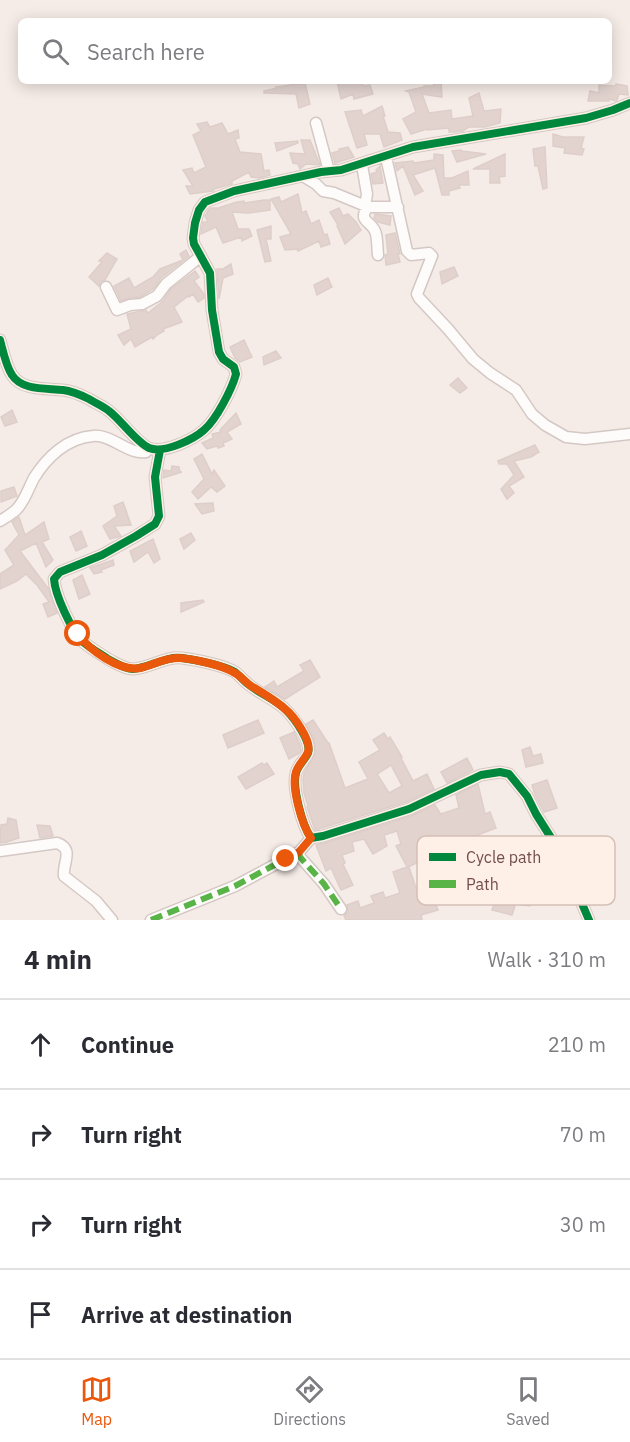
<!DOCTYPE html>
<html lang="en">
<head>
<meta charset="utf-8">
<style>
	:root { --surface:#fff; --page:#f7f7f7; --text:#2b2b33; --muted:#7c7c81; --line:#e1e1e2; --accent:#ea580c }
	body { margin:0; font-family:"IBM Plex Sans",sans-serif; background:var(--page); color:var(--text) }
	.stop { position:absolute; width:18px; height:18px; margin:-14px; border:4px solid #ea580c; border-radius:50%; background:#fff }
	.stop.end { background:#ea580c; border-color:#fff; box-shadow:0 2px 6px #0008 }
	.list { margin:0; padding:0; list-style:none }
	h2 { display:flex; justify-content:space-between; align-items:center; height:78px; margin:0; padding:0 24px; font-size:26px }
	h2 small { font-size:20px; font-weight:400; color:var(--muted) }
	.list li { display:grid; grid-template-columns:39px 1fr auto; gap:18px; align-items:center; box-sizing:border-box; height:90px; padding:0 24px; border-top:2px solid var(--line) }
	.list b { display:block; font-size:22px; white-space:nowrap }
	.list em { font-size:20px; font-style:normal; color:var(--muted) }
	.icon { flex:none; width:33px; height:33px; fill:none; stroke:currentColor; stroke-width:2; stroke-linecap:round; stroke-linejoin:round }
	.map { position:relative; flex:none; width:630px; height:920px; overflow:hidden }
	.search { position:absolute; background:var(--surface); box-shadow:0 3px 15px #0003; left:18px; right:18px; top:18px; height:66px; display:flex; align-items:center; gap:15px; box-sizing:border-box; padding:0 21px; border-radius:9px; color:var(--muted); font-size:22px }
	.sheet { height:438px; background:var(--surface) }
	nav { display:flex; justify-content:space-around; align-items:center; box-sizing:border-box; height:84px; border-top:2px solid var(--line); background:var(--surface); font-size:16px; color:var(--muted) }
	nav a { display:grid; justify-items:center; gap:3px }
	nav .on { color:var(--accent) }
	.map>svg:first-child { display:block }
	.building { fill:#e2d3cf; stroke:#decec9; stroke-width:1.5; fill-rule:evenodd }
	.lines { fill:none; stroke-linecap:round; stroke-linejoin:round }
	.minor-casing { stroke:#d4c8c5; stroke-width:13 }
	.minor { stroke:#fefcfb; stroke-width:10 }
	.quiet { stroke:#59b447; stroke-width:6; stroke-dasharray:12 6; stroke-linecap:butt }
	.cycleway-casing { stroke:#fff0e7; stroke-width:11 }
	.cycleway { stroke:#00873e; stroke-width:8 }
	.route { stroke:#ea580c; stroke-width:8 }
	.key { fill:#fff0e7; stroke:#d5bfb7; stroke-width:1.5 }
	.key-label { font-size:16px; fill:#734d48 }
</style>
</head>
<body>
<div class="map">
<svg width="630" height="920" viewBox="0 0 630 920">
	<rect width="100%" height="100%" fill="#f6ece7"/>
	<!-- building -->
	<path class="building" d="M 337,81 L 363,81 L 363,86 L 370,85 L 373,94 L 354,99 L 353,94 L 341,99 Z
		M 433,81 L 441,81 L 442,97 L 422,94 L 429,113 L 451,110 L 452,119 L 473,116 L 469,98 L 479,93 L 484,111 L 501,109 L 500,123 L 485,127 L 469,127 L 463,131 L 454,132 L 449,132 L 449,128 L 427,130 L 427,129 L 411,134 L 403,119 L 416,112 L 409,92 L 406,91 L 424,87 L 424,86 L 434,86 Z
		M 305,83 L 310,104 L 299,108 L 296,94 L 264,93 L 264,91 L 277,88 L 276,87 Z
		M 616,84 L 627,86 L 628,95 L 619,94 L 617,100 L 616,101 L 609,99 L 609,101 L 588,101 L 590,91 L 599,93 L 599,85 L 615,86 Z
		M 382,106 L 385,116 L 383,116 L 388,132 L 400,133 L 402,140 L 384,147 L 380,134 L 364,134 L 367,145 L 357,148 L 345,112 L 361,110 L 363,116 Z
		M 207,122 L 210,127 L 222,123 L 228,134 L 238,130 L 239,138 L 235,139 L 240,152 L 261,154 L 264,171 L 269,170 L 270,175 L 260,178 L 251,177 L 249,172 L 232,181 L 232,184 L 214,189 L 214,190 L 213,191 L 190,194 L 186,186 L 193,186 L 183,170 L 192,168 L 194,173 L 206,167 L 193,135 L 201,131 L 197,124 Z
		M 553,134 L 563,137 L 584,137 L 581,148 L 584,149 L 582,155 L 564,153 L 565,148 L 553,146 Z
		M 301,140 L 310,140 L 320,165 L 306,164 L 300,169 L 298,164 L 293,163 L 290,153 L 305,154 Z
		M 298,141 L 298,143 L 277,151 L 275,143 Z
		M 348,147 L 354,157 L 335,163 L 332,153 L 339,151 L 339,149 Z
		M 545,147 L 547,188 L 543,189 L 538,166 L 535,166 L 533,149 Z
		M 461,150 L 462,151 L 486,154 L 457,162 L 452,151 Z
		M 434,154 L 443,155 L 444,178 L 452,178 L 468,171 L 469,185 L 459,185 L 460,188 L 449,191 L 449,195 L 442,195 L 435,168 L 413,175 L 423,191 L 415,195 L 403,166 L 397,171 L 395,163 L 413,161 L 414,163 L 434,160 Z
		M 505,154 L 505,176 L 499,177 L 500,183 L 490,183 L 490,169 L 473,169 Z
		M 380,166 L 383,183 L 373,184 L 371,174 L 377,172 L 376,170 Z
		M 298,194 L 302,213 L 306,211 L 311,224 L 319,220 L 324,235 L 327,234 L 330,244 L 321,247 L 319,241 L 298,251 L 298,249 L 285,250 L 280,237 L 291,234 L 271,199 L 279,197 L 281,202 Z
		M 264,200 L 270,200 L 270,210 L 248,213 L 232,212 L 238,229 L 249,229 L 252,236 L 242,241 L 241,237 L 223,243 L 216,227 L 201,234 L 203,222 L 208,222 L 205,216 L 210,208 L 218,208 L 237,202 L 244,201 L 244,203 Z
		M 339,208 L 343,216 L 348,214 L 356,222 L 361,230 L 345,244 L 337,226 L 338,225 L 330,212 Z
		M 375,214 L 391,216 L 390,225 L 378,222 L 374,218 Z
		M 271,226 L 271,239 L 266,239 L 271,261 L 265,262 L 257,230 Z
		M 395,233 L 400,254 L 398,254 L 400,262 L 386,265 L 385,255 L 388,254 L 386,235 Z
		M 186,250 L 189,256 L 161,278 L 153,289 L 140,297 L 129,298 L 121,301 L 114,286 L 129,278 L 134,288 L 153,277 L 160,269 L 183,260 L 180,254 Z
		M 107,253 L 117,259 L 105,280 L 100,282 L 99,286 L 89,277 L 102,262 L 99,261 Z
		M 231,264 L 233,274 L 223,278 L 219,299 L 217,269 L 223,269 Z
		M 454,267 L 458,276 L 442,284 L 440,272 Z
		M 195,271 L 199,277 L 194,281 L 204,294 L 204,298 L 198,302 L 193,294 L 189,297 L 188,296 L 174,307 L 182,322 L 163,329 L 164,331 L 157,335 L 153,339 L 152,337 L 135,347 L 131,339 L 124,345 L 118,335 L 131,329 L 127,314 L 146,310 L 148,313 L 163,301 L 171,289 Z
		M 328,278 L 332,287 L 317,295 L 314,285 Z
		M 244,340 L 252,357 L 240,362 L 235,358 L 230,347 Z
		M 276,351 L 281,358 L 264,365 L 263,357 Z
		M 458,378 L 467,388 L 460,393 L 450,385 Z
		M 12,410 L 17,422 L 5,426 L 1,417 Z
		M 236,413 L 241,424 L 227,432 L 232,439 L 223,443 L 224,446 L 218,448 L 217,446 L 207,449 L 202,443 L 213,438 L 212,434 L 221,432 L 220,430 Z
		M 535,445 L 539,452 L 531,457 L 514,461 L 524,477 L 509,486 L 514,493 L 507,499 L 501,489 L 514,475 L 507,464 L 499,464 L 498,461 Z
		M 202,454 L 212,474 L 214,470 L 225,486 L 217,492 L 211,487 L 198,499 L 192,492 L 204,479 L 194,459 Z
		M 172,466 L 179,467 L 180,472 L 182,472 L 163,478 L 164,470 L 171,471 Z
		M 14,487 L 17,496 L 1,502 L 1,491 Z
		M 123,502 L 131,525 L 114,526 L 121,536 L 110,539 L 103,526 L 117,516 L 114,506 Z
		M 213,503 L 214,511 L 202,514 L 195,504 Z
		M 19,517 L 25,535 L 44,522 L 49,539 L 42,542 L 53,560 L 46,567 L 36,543 L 20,551 L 48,588 L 57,613 L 48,617 L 43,604 L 49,602 L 37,585 L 26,574 L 17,581 L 0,589 L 0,574 L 14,565 L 5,550 L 19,535 L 12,522 Z
		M 81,531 L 87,546 L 76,551 L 70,537 Z
		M 191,533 L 195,540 L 184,549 L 180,539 Z
		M 153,539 L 160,559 L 154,563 L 148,552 L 134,562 L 130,551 Z
		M 113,560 L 114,565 L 101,570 L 102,572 L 94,574 L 90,568 Z
		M 82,575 L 90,594 L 79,599 L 73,580 Z
		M 203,600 L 204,602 L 181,612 L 181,603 Z
		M 310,660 L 320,677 L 285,699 L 265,687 L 274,681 L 277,687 L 304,671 L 300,665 Z
		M 258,720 L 264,733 L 228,748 L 223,735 Z
		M 313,720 L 328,743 L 329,743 L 345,788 L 368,779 L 359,762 L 380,750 L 373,740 L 384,733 L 388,739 L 390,737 L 402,757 L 401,758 L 413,781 L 427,774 L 434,789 L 406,802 L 315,830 L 307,807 L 308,806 L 304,793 L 303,780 L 304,773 L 315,754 L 314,740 L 306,724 ZM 391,765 L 402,786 L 389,793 L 377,774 Z
		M 294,732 L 300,745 L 301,751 L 298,754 L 289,759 L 280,738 Z
		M 530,747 L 533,756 L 541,754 L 543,763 L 526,767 L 522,750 Z
		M 467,758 L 473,770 L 447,783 L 441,772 Z
		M 262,763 L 264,765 L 267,763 L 274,774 L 246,789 L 238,777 Z
		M 547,780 L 557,808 L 544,812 L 535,795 L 532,785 Z
		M 478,784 L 485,814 L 490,812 L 496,828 L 475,836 L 491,849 L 480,863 L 487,876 L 473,883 L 466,869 L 449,876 L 451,881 L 431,890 L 438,910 L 421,915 L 422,920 L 346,920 L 344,916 L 348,912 L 347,905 L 358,901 L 360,908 L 374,903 L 371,896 L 383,892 L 385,898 L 400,893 L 393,872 L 407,867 L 396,846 L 401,844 L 397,831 L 384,835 L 387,846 L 373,854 L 364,839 L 352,842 L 354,851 L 342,855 L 345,863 L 343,864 L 353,885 L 341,890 L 331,868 L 326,871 L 316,845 L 325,843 L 411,816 L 435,805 L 440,813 L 441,814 L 459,808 L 456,795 ZM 442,839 L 450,845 L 453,841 L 468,852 L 452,860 L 450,858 L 435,865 L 426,847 ZM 425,859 L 434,880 L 424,886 L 416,888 L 409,867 L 408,867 Z
		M 8,818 L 16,820 L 19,838 L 7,842 L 0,843 L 1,825 L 7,824 Z
		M 37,825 L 50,826 L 53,836 L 40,838 Z
		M 551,852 L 555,870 L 535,874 L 530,906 L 515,904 L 523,855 L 542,858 L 541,854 Z
		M 495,901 L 515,906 L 512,915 L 492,910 Z"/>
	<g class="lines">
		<!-- minor casing -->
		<g class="minor-casing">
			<path id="minor" d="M 316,123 L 329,171
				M 386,157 L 407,251 L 411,255 L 429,253 L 432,256 L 417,294 L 419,298 L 448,329 L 473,359 L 490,373 L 516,390 L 532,414 L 545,425 L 566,437 L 585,439 L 630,434
				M 362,165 L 367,194 L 365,206
				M 303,176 L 316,184 L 323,191 L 334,193 L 368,207
				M 378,255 C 377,248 378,238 375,231 C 371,221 357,221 368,207 L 398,207
				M 106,287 L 117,310 L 130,305 L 142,304 L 157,296 L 166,284 L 201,256
				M 0,340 C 3,351 6,366 12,375 C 22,391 47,388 63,390 C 72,391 81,395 89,399 C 95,403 103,406 109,411 C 120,419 137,443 149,448 C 164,454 194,439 204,430 C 216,420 232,389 236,374 L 234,367 L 223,359 L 219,352 L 212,310 L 210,273 L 194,244 L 193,238 L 195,223 L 199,210 L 205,202 L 234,191 L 321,172 L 341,170 L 413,147 L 586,118 L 613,110 L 630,103
				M 160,450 L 155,477 L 159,516 L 155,524 L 136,536 L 102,555 L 60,572 L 54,579 C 55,595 71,629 82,641 C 90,648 99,653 108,659 C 116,663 124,669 133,669 C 150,668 165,656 182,658 C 197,660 222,665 235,672 C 240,676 244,681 248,684 C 260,694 275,699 286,710 C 294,718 312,742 308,753 C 305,760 298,765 296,773 C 292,787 302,825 311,838 L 323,836 L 409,809 L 481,775 L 500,772 L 509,774 L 527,796 L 536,814 L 560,852 L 589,920
				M 0,521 C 5,518 11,514 16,510 C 25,501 28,489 34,478 C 47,457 67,438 93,436 C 112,434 128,455 146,452 L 149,448
				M 0,851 L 57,843 C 75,849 62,864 64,876 L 96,901 L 112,920
				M 299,852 L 300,857 L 324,884 L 341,909
				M 151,920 L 235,886 L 299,852 L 311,838"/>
		</g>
		<!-- minor -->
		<use href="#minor" class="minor"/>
		<!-- quiet -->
		<path class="quiet" d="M 299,852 L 300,857 L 324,884 L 341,909
			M 151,920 L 235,886 L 299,852 L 311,838"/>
		<!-- cycleway casing -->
		<g class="cycleway-casing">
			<path id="cycleway" d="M 0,340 C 3,351 6,366 12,375 C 22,391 47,388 63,390 C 72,391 81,395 89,399 C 95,403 103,406 109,411 C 120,419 137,443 149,448 C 164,454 194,439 204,430 C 216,420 232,389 236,374 L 234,367 L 223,359 L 219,352 L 212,310 L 210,273 L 194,244 L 193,238 L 195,223 L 199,210 L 205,202 L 234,191 L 321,172 L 341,170 L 413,147 L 586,118 L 613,110 L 630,103
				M 160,450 L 155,477 L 159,516 L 155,524 L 136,536 L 102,555 L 60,572 L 54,579 C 55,595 71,629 82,641 C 90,648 99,653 108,659 C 116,663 124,669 133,669 C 150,668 165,656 182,658 C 197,660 222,665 235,672 C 240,676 244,681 248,684 C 260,694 275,699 286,710 C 294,718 312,742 308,753 C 305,760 298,765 296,773 C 292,787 302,825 311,838 L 323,836 L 409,809 L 481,775 L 500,772 L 509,774 L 527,796 L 536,814 L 560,852 L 589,920"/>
		</g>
		<!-- cycleway -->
		<use href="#cycleway" class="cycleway"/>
	</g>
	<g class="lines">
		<!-- route -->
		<path class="route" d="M 78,634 C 89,650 120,672 140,668 C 153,665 166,657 180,658 C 193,659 222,665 233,672 C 240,675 245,682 251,686 C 263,693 275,700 285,709 C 294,716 312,741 308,752 C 305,759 298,765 296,772 C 291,787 302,825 311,838 L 299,852 L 286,859"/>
	</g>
	<!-- legend -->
	<rect x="417" y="836" width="198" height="69" rx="9" class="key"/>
	<rect x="429" y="853" width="27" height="8" fill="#00873e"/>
	<rect x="429" y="880" width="27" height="8" fill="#59b447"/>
	<g class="key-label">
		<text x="466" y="863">Cycle path</text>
		<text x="466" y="890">Path</text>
	</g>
</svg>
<div class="stop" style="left:78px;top:634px"></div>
<div class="stop end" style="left:286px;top:859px"></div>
<div class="search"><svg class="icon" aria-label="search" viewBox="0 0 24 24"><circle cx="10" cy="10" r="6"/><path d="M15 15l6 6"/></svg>Search here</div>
</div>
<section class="sheet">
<h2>4 min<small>Walk · 310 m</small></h2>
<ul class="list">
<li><svg class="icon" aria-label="ahead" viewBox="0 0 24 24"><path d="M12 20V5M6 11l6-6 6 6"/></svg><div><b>Continue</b></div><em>210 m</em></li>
<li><svg class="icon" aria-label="right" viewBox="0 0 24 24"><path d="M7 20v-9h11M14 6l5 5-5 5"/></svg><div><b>Turn right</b></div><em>70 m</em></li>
<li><svg class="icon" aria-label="right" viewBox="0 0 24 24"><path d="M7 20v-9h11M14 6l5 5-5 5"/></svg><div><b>Turn right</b></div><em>30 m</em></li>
<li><svg class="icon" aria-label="arrive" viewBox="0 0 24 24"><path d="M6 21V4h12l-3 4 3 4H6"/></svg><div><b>Arrive at destination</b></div></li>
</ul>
</section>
<nav>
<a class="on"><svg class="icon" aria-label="map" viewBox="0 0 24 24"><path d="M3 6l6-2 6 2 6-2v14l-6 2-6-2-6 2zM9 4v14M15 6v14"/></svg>Map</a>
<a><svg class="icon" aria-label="directions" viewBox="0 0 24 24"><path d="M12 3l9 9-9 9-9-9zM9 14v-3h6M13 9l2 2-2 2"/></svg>Directions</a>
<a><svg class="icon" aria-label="saved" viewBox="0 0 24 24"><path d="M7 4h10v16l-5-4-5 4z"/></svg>Saved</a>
</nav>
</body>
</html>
